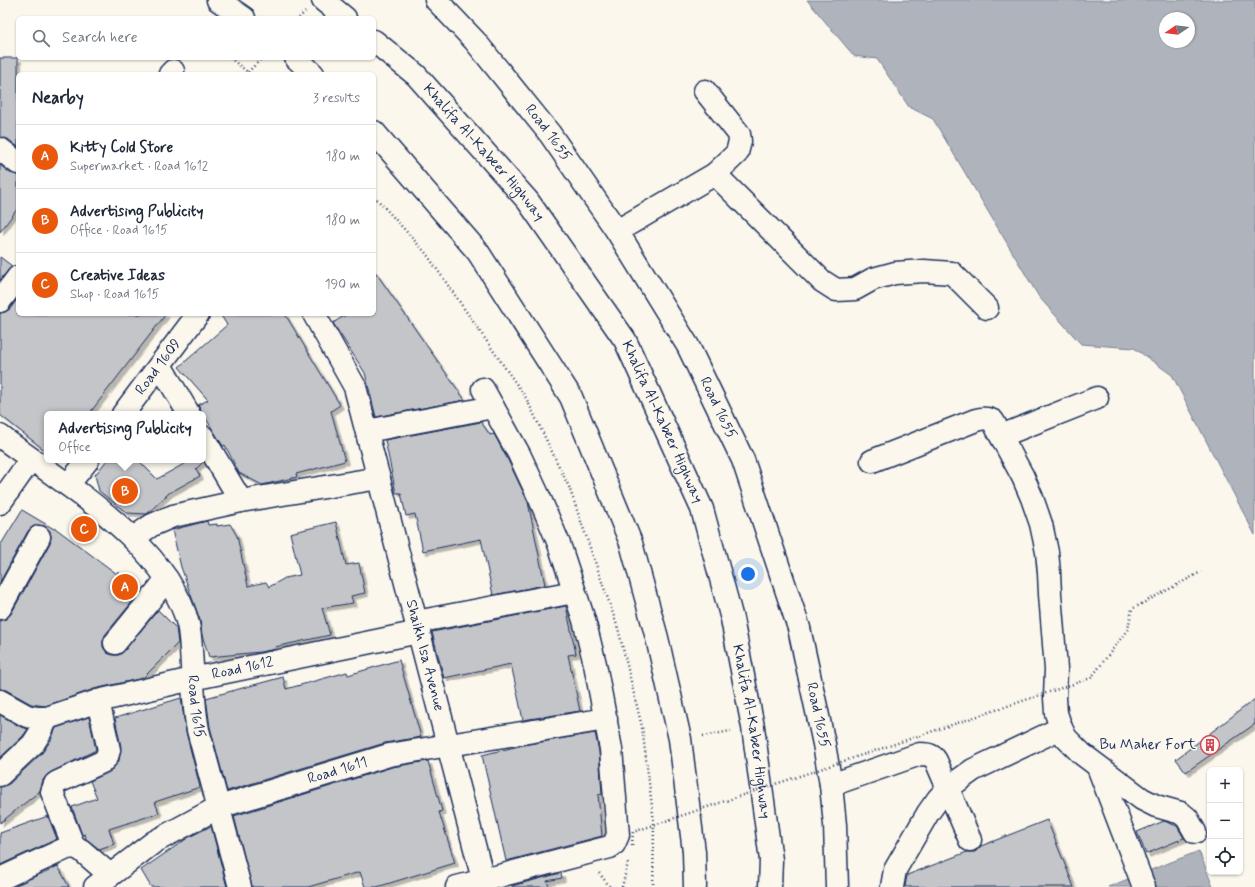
<!DOCTYPE html>
<html lang="en">
<head>
<meta charset="utf-8">
<style>
	:root { --surface:#fff; --page:#f2f2f3; --text:#1f2937; --muted:#747a83; --line:#e0e1e3; --accent:#ea580c }
	body { margin:0; font-family:Mynerve,sans-serif; background:var(--page); color:var(--text) }
	.controls { position:absolute; right:12px; bottom:12px; display:grid; overflow:hidden; border-radius:6px; box-shadow:0 1px 3px #0004 }
	.controls button { width:36px; height:36px; display:grid; place-items:center; padding:0; border:0; border-bottom:1px solid var(--line); background:var(--surface); color:var(--text); font:20px sans-serif }
	.compass { position:absolute; left:1159px; top:12px; width:36px; height:36px; border-radius:50%; background:var(--surface); box-shadow:0 1px 3px #0004; rotate:257deg }
	.you { position:absolute; left:748px; top:574px; width:14px; height:14px; margin:-10px; border:3px solid #fff; border-radius:50%; background:#1a73e8; box-shadow:0 0 0 6px #1a73e833 }
	.badge { display:grid; place-items:center; width:26px; height:26px; border-radius:50%; background:var(--accent); color:#fff; font-size:13px; font-weight:700 }
	.pin { position:absolute; translate:-50% -50%; border:2px solid #fff; box-shadow:0 1px 4px #0006 }
	.popup { position:absolute; left:44px; top:411px; width:162px; height:52px; box-sizing:border-box; display:grid; place-content:center; border-radius:6px; background:var(--surface); filter:drop-shadow(0 1px 3px #0005); font-size:13px; white-space:nowrap; color:var(--muted) }
	.popup b { font-size:15px; color:var(--text) }
	.popup::after { content:''; position:absolute; left:50%; top:100%; margin-left:-8px; border:8px solid transparent; border-top-color:var(--surface) }
	.list { margin:0; padding:0; list-style:none }
	h2 { display:flex; justify-content:space-between; align-items:center; height:52px; margin:0; padding:0 16px; font-size:17px }
	h2 small { font-size:13px; font-weight:400; color:var(--muted) }
	.list li { display:grid; grid-template-columns:26px 1fr auto; gap:12px; align-items:center; box-sizing:border-box; height:64px; padding:0 16px; border-top:1px solid var(--line) }
	.list b { display:block; font-size:15px; white-space:nowrap }
	.list p { margin:0; font-size:13px; white-space:nowrap; color:var(--muted) }
	.list em { font-size:13px; font-style:normal; color:var(--muted) }
	.icon { flex:none; width:22px; height:22px; fill:none; stroke:currentColor; stroke-width:2; stroke-linecap:round; stroke-linejoin:round }
	.map { position:relative; flex:none; width:1255px; height:887px; overflow:hidden }
	.search { position:absolute; background:var(--surface); box-shadow:0 1px 3px #0004; left:16px; top:16px; width:360px; height:44px; display:flex; align-items:center; gap:10px; box-sizing:border-box; padding:0 14px; border-radius:6px; color:var(--muted); font-size:15px }
	.panel { position:absolute; background:var(--surface); box-shadow:0 1px 3px #0004; left:16px; top:72px; width:360px; height:244px; border-radius:6px }
	.map>svg:first-child { display:block }
	.water { fill:#afb3bb; stroke:#747e96; fill-rule:evenodd }
	.building { fill:#c3c5c9; stroke:#1b2f5e; filter:url(#shadow) }
	.lines { fill:none; stroke-linecap:round; stroke-linejoin:round }
	.minor-casing { stroke:#1b2f5e; stroke-width:25 }
	.major-casing { stroke:#1b2f5e; stroke-width:25 }
	.path { stroke:#1b2f5e; stroke-width:2.5; stroke-dasharray:1 3; stroke-linecap:butt }
	.minor { stroke:#fbf7ec; stroke-width:22 }
	.major { stroke:#fbf7ec; stroke-width:22 }
	.path-bridge { stroke:#1b2f5e; stroke-width:2.5; stroke-dasharray:1 3; stroke-linecap:butt }
	.labels { text-anchor:middle; dominant-baseline:central; stroke-width:3; stroke-linejoin:round; paint-order:stroke }
	.street-label { font-size:15px; fill:#1b2f5e; stroke:#fbf7ec }
	.poi-label { font-size:15px; fill:#1b2f5e; stroke:#fbf7ec; text-anchor:end }
</style>
</head>
<body>
<div class="map">
<svg width="1255" height="887" viewBox="0 0 1255 887">
	<defs>
		<filter id="shadow"><feDropShadow dx="3.5" dy="3.5" stdDeviation="0" flood-color="#0004"/></filter>
	</defs>
	<rect width="100%" height="100%" fill="#fbf7ec"/>
	<filter id="ink" filterUnits="userSpaceOnUse"><feTurbulence type="fractalNoise" baseFrequency=".025" numOctaves="2"/><feDisplacementMap in="SourceGraphic" scale="8" xChannelSelector="R" yChannelSelector="G"/><feConvolveMatrix kernelMatrix="1 2 1 2 8 2 1 2 1" color-interpolation-filters="sRGB"/></filter>
	<g filter="url(#ink)">
		<!-- water -->
		<path class="water" d="M 807,0 L 1255,0 L 1255,535 L 1172,375 L 1134,348 L 1081,344 L 1039,297 L 933,119 L 909,107 L 877,59 L 854,56 ZM 1165,18 L 1189,18 L 1189,42 L 1165,42 Z
			M 1199,851 L 1213,887 L 1108,887 Z"/>
		<!-- building -->
		<path class="building" d="M 0,58 L 18,58 L 18,147 L 8,139 L 0,137 Z
			M 0,165 L 10,173 L 18,175 L 18,208 L 0,232 Z
			M 0,257 L 12,266 L 0,280 Z
			M 374,270 L 429,349 L 465,400 L 376,417 L 365,373 L 333,323 L 347,314 L 374,314 Z
			M 18,298 L 18,314 L 166,314 L 89,414 L 47,414 L 47,452 L 0,415 L 0,313 L 5,312 L 10,309 Z
			M 220,314 L 285,314 L 340,405 L 331,411 L 345,461 L 296,474 L 297,477 L 262,485 L 239,473 L 225,445 L 223,446 L 201,411 L 198,405 L 208,400 L 179,367 L 227,325 Z
			M 481,422 L 490,435 L 494,434 L 508,460 L 528,502 L 545,585 L 493,595 L 481,539 L 423,551 L 415,514 L 406,516 L 401,493 L 396,493 L 385,440 Z
			M 107,460 L 138,460 L 157,479 L 191,460 L 202,460 L 203,462 L 196,469 L 200,476 L 169,493 L 147,514 L 127,513 L 99,491 L 95,475 Z
			M 22,510 L 54,529 L 55,528 L 117,574 L 118,572 L 142,590 L 105,635 L 103,641 L 103,647 L 107,653 L 113,655 L 119,655 L 124,651 L 158,610 L 176,628 L 178,643 L 143,678 L 94,689 L 45,706 L 31,704 L 6,690 L 0,689 L 0,620 L 6,619 L 11,614 L 50,543 L 51,537 L 50,531 L 45,526 L 38,525 L 32,527 L 28,531 L 0,582 L 0,546 Z
			M 207,521 L 208,525 L 217,524 L 217,526 L 230,524 L 237,536 L 248,586 L 266,582 L 269,587 L 285,578 L 300,575 L 290,533 L 336,522 L 346,565 L 359,563 L 365,593 L 351,596 L 353,603 L 322,608 L 330,635 L 275,647 L 276,649 L 260,652 L 209,657 L 202,635 L 200,620 L 181,567 L 172,530 Z
			M 566,606 L 576,654 L 568,655 L 580,711 L 523,720 L 511,664 L 444,678 L 432,632 Z
			M 399,660 L 421,737 L 385,743 L 227,791 L 210,727 L 206,698 L 283,677 L 286,689 L 347,672 L 348,675 Z
			M 181,698 L 186,732 L 200,787 L 155,802 L 159,813 L 109,829 L 114,844 L 99,849 L 86,839 L 85,834 L 82,835 L 72,807 L 97,798 L 90,781 L 111,771 L 119,761 L 121,747 L 115,718 Z
			M 1255,699 L 1255,724 L 1186,772 L 1176,759 Z
			M 0,715 L 21,727 L 28,729 L 23,736 L 0,758 Z
			M 89,717 L 96,750 L 48,774 L 43,780 L 40,791 L 0,823 L 0,787 L 9,784 L 42,753 L 51,740 L 56,728 Z
			M 595,733 L 599,751 L 602,794 L 598,795 L 602,836 L 506,861 L 482,755 L 523,745 Z
			M 428,761 L 442,811 L 439,812 L 455,863 L 377,887 L 365,887 L 360,872 L 308,887 L 252,887 L 234,816 L 392,767 Z
			M 48,816 L 57,839 L 0,865 L 0,833 Z
			M 1047,820 L 1074,887 L 905,887 L 907,875 L 967,852 L 975,852 L 981,846 Z
			M 1164,821 L 1177,826 L 1184,838 L 1146,854 L 1137,832 Z
			M 211,826 L 227,887 L 151,887 L 141,870 L 189,837 Z
			M 58,866 L 69,887 L 12,887 Z
			M 561,873 L 562,878 L 547,881 L 549,887 L 512,887 L 512,886 Z"/>
		<g class="lines">
			<!-- minor casing -->
			<g class="minor-casing">
				<g id="minor">
					<path id="s1" d="M 436,0 L 475,41 L 550,134 L 617,231 L 688,346 L 743,460 L 799,628 L 824,744 L 831,785 L 835,825 L 837,887"/>
					<path d="M 170,74 L 173,71"/>
					<path d="M 0,149 L 18,163"/>
					<path d="M 715,174 L 822,281 L 836,290 L 855,289 L 873,279 L 895,273 L 924,271 L 952,273 L 987,308"/>
					<path d="M 617,231 L 715,174 L 737,153 L 740,141 L 739,134 L 705,91"/>
					<path d="M 0,301 L 18,277"/>
					<path id="s2" d="M 314,314 L 355,387 L 485,887"/>
					<path d="M 160,365 L 189,414"/>
					<path id="s3" d="M 123,414 L 198,314"/>
					<path d="M 367,431 L 493,407"/>
					<path id="s4" d="M 0,436 C 63,484 167,543 188,624 C 191,637 191,653 192,666 C 193,688 194,709 198,730 L 240,887"/>
					<path d="M 1001,436 L 1097,398"/>
					<path d="M 203,437 L 241,501"/>
					<path d="M 872,461 L 976,420 C 983,418 987,418 993,421 L 1023,477 L 1032,498 L 1041,524 L 1047,552 L 1049,573 L 1050,594 L 1056,669 L 1055,698 L 1056,713 L 1061,728 L 1066,738 L 1082,754 L 1142,799 L 1156,806 L 1181,813 L 1187,818 L 1195,832"/>
					<path d="M 68,485 L 88,460"/>
					<path d="M 0,503 L 31,459"/>
					<path d="M 133,538 L 152,525 L 173,516 L 241,501 L 379,478"/>
					<path d="M 0,608 L 39,537"/>
					<path d="M 416,622 L 574,592"/>
					<path d="M 115,643 L 167,579"/>
					<path id="s5" d="M 0,701 L 27,716 L 37,718 L 47,718 L 98,701 L 192,679 L 419,632"/>
					<path d="M 1098,767 L 1144,887"/>
					<path d="M 0,775 L 33,744 L 40,733 L 47,718"/>
					<path d="M 831,785 L 920,754 C 928,754 934,755 937,763 L 970,840"/>
					<path d="M 74,847 L 52,792 L 55,784 L 58,782 L 102,762 L 107,757 L 109,750 L 98,701"/>
					<path d="M 0,879 L 67,848 L 74,847 L 81,850 L 110,875"/>
					<path id="s6" d="M 95,887 L 154,842 L 219,807 L 389,755 L 606,719"/>
					<path d="M 457,887 L 610,847 L 614,844 L 618,835 L 611,749 L 595,664 L 584,620 L 559,544 L 540,499 L 519,454 L 483,389"/>
					<path d="M 892,887 L 895,870 L 928,813 L 938,799 L 948,788 L 973,770 L 1061,728"/>
				</g>
			</g>
			<!-- major casing -->
			<g class="major-casing">
				<g id="major">
					<path d="M 218,0 L 244,18"/>
					<path d="M 323,0 L 345,18"/>
					<path id="s7" d="M 374,41 L 416,75 L 528,201 L 625,340 L 702,509 L 732,619 L 753,727 L 771,860 L 770,887"/>
					<path d="M 296,58 L 313,74"/>
					<path d="M 374,132 L 478,252 L 571,397 L 631,543 L 657,638 L 680,739 L 694,852 L 695,887"/>
				</g>
			</g>
			<!-- path -->
			<path class="path" d="M 299,18 L 305,12
				M 230,58 L 250,74
				M 248,72 L 262,58
				M 374,196 L 425,252 L 526,398 L 569,487 L 618,628 L 642,727 L 654,822 L 653,887
				M 1091,678 L 1128,629 L 1132,609 L 1201,572
				M 703,736 L 731,731
				M 599,873 L 610,887
				M 622,887 L 628,863"/>
			<!-- minor -->
			<use href="#minor" class="minor"/>
			<!-- major -->
			<use href="#major" class="major"/>
			<!-- path-bridge -->
			<path class="path-bridge" d="M 632,845 L 633,832 L 1091,678"/>
		</g>
	</g>
	<!-- icons -->
	<defs>
		<g id="building-ring" transform="scale(1)"><circle r="9.5" fill="#fbf7ec" stroke="#d1495b" stroke-width="1.5"/><path d="M-4-6H4V6H1V3H-1V6H-4ZM-2.5-4.3h1.7v1.8h-1.7ZM.8-4.3h1.7v1.8H.8ZM-2.5-1h1.7V.8h-1.7ZM.8-1h1.7V.8H.8Z" fill="#d1495b"/></g>
	</defs>
	<g fill-rule="evenodd">
		<use href="#building-ring" x="1210" y="745"/>
	</g>
	<g class="labels">
		<!-- street labels -->
		<g class="street-label">
			<text stroke="none"><textPath href="#s1" startOffset="174">Road 1655</textPath></text>
			<text stroke="none"><textPath href="#s7" startOffset="157">Khalifa Al-Kabeer Highway</textPath></text>
			<text stroke="none"><textPath href="#s3" startOffset="59">Road 1609</textPath></text>
			<text stroke="none"><textPath href="#s1" startOffset="498">Road 1655</textPath></text>
			<text stroke="none"><textPath href="#s7" startOffset="482">Khalifa Al-Kabeer Highway</textPath></text>
			<text stroke="none"><textPath href="#s2" startOffset="361">Shaikh Isa Avenue</textPath></text>
			<text stroke="none"><textPath href="#s5" startOffset="253">Road 1612</textPath></text>
			<text stroke="none"><textPath href="#s4" startOffset="354">Road 1615</textPath></text>
			<text stroke="none"><textPath href="#s1" startOffset="822">Road 1655</textPath></text>
			<text stroke="none"><textPath href="#s7" startOffset="806">Khalifa Al-Kabeer Highway</textPath></text>
			<text stroke="none"><textPath href="#s6" startOffset="272">Road 1611</textPath></text>
		</g>
		<!-- poi labels -->
		<g class="poi-label">
			<text x="1196" y="745">Bu Maher Fort</text>
		</g>
	</g>
</svg>
<div class="controls">
<button>+</button>
<button>−</button>
<button><svg class="icon" aria-label="locate" viewBox="0 0 24 24"><circle cx="12" cy="12" r="6"/><path d="M12 2v4M12 18v4M2 12h4M18 12h4"/></svg></button>
</div>
<svg class="compass" viewBox="-18 -18 36 36"><path d="M0-13l5 13h-10z" fill="#e53935"/><path d="M0 13l5-13h-10z" fill="#747a83"/></svg>
<div class="you"></div>
<div class="pin badge" style="left:125px;top:587px">A</div>
<div class="pin badge" style="left:125px;top:491px">B</div>
<div class="popup"><b>Advertising Publicity</b>Office</div>
<div class="pin badge" style="left:84px;top:529px">C</div>
<div class="search"><svg class="icon" aria-label="search" viewBox="0 0 24 24"><circle cx="10" cy="10" r="6"/><path d="M15 15l6 6"/></svg>Search here</div>
<section class="panel">
<h2>Nearby<small>3 results</small></h2>
<ul class="list">
<li><span class="badge">A</span><div><b>Kitty Cold Store</b><p>Supermarket · Road 1612</p></div><em>180 m</em></li>
<li><span class="badge">B</span><div><b>Advertising Publicity</b><p>Office · Road 1615</p></div><em>180 m</em></li>
<li><span class="badge">C</span><div><b>Creative Ideas</b><p>Shop · Road 1615</p></div><em>190 m</em></li>
</ul>
</section>
</div>
</body>
</html>
